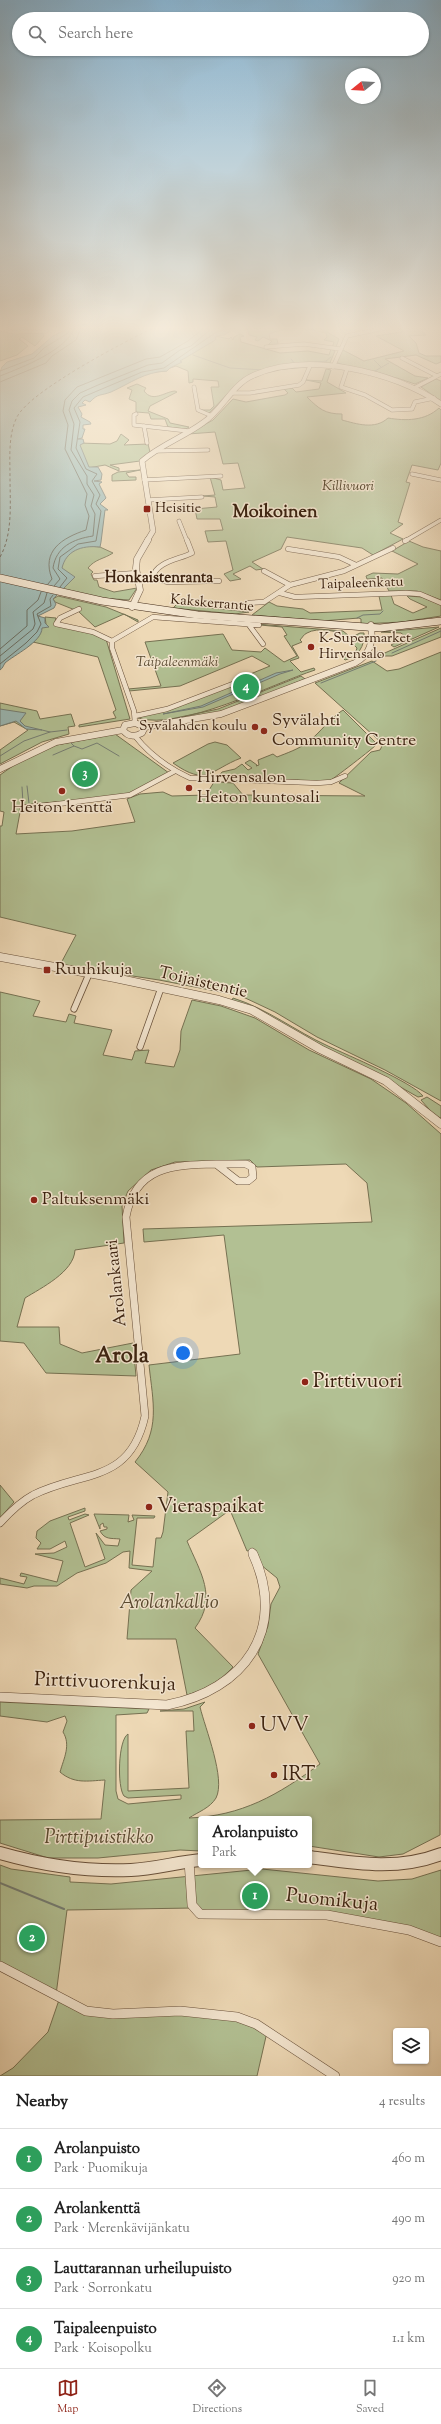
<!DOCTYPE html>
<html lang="en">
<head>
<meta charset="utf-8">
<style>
	:root { --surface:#fff; --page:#f6f6f6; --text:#222; --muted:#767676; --line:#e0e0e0; --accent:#8f2418 }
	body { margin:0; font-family:"Sorts Mill Goudy",serif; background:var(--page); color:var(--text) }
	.controls { position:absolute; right:12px; bottom:12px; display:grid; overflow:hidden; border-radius:4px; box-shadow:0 1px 3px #0004 }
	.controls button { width:36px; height:36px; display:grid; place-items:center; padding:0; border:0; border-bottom:1px solid var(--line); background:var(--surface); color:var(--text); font:20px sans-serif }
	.compass { position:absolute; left:345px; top:68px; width:36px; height:36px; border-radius:50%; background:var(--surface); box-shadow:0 1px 3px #0004; rotate:252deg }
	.you { position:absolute; left:183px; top:1353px; width:14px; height:14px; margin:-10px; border:3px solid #fff; border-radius:50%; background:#1a73e8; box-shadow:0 0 0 6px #1a73e833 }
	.badge { display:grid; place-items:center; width:26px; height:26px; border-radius:50%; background:var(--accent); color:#fff; font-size:13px; font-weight:700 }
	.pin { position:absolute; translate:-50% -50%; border:2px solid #fff; box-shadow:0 1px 4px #0006 }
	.popup { position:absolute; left:198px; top:1816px; width:114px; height:52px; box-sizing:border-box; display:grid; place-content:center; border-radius:4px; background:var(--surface); filter:drop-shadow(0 1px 3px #0005); font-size:13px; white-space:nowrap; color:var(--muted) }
	.popup b { font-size:15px; color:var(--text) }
	.popup::after { content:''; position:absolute; left:50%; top:100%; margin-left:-8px; border:8px solid transparent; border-top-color:var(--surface) }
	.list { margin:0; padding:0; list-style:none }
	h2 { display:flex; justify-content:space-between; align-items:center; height:52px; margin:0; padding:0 16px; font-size:17px }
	h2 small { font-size:13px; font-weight:400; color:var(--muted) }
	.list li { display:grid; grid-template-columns:26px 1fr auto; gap:12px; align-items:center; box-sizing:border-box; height:60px; padding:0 16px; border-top:1px solid var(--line) }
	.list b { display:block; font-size:15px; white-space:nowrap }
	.list p { margin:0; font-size:13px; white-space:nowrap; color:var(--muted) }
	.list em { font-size:13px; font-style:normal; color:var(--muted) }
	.icon { flex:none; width:22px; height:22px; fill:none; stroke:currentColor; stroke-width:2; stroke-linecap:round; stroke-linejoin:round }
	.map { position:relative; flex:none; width:441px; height:2076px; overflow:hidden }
	.search { position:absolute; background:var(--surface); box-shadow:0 1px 3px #0004; left:12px; right:12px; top:12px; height:44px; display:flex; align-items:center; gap:10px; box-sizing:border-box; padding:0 14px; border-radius:22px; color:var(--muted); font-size:15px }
	.sheet { height:292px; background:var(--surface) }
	nav { display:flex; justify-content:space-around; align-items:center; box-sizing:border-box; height:56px; border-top:1px solid var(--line); background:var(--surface); font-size:11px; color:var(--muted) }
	nav a { display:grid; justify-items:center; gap:2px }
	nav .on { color:var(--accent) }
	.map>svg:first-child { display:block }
	.green { fill:#b2c093; stroke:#767152 }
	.water { fill:#9bb9b5; stroke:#757d73 }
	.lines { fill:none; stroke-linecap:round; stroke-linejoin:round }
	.shore { stroke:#6b6e62; stroke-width:1 }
	.stream-far1 { stroke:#757d73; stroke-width:1 }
	.stream { stroke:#757d73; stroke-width:2 }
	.ferry { stroke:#584f42; stroke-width:1; stroke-dasharray:3 2.5; stroke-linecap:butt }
	.minor-far4-casing { stroke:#68503a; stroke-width:4.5 }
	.minor-far3-casing { stroke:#68503a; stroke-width:5.5 }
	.minor-far2-casing { stroke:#68503a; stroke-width:7 }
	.minor-far1-casing { stroke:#68503a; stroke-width:8 }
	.minor-casing { stroke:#68503a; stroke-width:10 }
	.tertiary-far3-casing { stroke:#68503a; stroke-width:6 }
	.tertiary-far2-casing { stroke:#68503a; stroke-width:7 }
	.tertiary-far1-casing { stroke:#68503a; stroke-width:9 }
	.tertiary-casing { stroke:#68503a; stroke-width:14 }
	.secondary-casing { stroke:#3b2210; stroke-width:8 }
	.minor-far4 { stroke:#f4e6d0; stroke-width:3.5 }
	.minor-far3 { stroke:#f4e6d0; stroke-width:4.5 }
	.minor-far2 { stroke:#f4e6d0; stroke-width:5.5 }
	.minor-far1 { stroke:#f4e6d0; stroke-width:7 }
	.minor { stroke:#f4e6d0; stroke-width:9 }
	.tertiary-far3 { stroke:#f4e6d0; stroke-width:5 }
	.tertiary-far2 { stroke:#f4e6d0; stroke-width:6 }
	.tertiary-far1 { stroke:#f4e6d0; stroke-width:8 }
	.tertiary { stroke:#f4e6d0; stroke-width:12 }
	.secondary { stroke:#f4e6d0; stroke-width:7 }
	.poi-dot { fill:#8f2418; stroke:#f4e6d0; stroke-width:1.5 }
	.labels { text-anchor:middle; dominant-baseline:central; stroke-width:3; stroke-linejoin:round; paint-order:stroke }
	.far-park-label { font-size:14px; font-style:italic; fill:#594a31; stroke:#f4e6d0 }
	.far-poi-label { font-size:14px; fill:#3b2210; stroke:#f4e6d0; text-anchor:start }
	.far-street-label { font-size:14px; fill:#3b2210; stroke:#f4e6d0 }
	.far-neighbourhood-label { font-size:15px; font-weight:bold; fill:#3b2210; stroke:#f4e6d0 }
	.poi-label { font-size:17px; fill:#3b2210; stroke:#f4e6d0; text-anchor:start }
	.street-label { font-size:17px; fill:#3b2210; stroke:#f4e6d0 }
	.far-district-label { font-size:18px; font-weight:bold; fill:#3b2210; stroke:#f4e6d0 }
	.near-poi-label { font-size:20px; fill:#3b2210; stroke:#f4e6d0; text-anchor:start }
	.near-park-label { font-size:20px; font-style:italic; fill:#594a31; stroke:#f4e6d0 }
	.near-street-label { font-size:20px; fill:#3b2210; stroke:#f4e6d0 }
	.near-neighbourhood-label { font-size:22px; font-weight:bold; fill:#3b2210; stroke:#f4e6d0 }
</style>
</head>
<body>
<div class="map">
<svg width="441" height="2076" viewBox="0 0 441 2076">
	<rect width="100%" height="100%" fill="#eed9b6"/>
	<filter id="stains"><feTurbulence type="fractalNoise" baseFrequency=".005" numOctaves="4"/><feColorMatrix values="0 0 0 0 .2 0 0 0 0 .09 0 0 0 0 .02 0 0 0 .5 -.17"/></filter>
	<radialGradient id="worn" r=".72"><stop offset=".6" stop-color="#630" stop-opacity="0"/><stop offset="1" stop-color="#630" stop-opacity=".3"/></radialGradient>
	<!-- green -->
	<path class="green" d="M 243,328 L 320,328 L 339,339 L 336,347 L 332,348 L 334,342 L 324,340 L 327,337 L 326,333 C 308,328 287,326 269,334 L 270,339 L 277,339 L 278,344 L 268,345 L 272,341 L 263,337 L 258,341 L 255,340 L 257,337 L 249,335 L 248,330 Z
		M 398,328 L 431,328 L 420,330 L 426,335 L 409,336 L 416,343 L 419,353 L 426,356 L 441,356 L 441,362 L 436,364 L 416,355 L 385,359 L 415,376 L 428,378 L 415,384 L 397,378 L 336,365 L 341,349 L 364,361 L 404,351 L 376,336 L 402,332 Z
		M 0,331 L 42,332 L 44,336 L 35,346 L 22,337 L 19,339 L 28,346 L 17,355 L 0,361 Z
		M 240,334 L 244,336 L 240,337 L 241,342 L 280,353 L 308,351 L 329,355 L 331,349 L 335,351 L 329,365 L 264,371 L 240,381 L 209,413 L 199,410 L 210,410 L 214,406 L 211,387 L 219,387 L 218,381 L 193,379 L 193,382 L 189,383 L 188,371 L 176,366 L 170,368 L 167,371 L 155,372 L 173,359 L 211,343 L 215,340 L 216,336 L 229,339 L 231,337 L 233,340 L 234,337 Z
		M 326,369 L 331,370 L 327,382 L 346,393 L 307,397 C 319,409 325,414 342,414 L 342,420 C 357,424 375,430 388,418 C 406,421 425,421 439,408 L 441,410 L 441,463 L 438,470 L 412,465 L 406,482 L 410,483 L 398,522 L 403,524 L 390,533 L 403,539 L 373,555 L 362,548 L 287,537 L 281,549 L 252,562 L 263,569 L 256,570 L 250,566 L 233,574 L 241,579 L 230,581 L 224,574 L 233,570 L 226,541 L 208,542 L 205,531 L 223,530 L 220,519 L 197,519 L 195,509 L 217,507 L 215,497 L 203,496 L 215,495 L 210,477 L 221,480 L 223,490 L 245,488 L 238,463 L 223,464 L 215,432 L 188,434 L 213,420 L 233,399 L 246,402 L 285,395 L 288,393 L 284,389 L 292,388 L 296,392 L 319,389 L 321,383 L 306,380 L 322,381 Z
		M 436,379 L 441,381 L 441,401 L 421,387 Z
		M 137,384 L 146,388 L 144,391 C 153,403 164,392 175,391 L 177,392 L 150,406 L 148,411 L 168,419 L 170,423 L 189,427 L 186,429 L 168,427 L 165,419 L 151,419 L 149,413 L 136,412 L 136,402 L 129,399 L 132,390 L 127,388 Z
		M 121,434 L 129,440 L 124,445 L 148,444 L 150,452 L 140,461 L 110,465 L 119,468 L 119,471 L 105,465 L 88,468 L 81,460 L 79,443 L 110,444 L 117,441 Z
		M 140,470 L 126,473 L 129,477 L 136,477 L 136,480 L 112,481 L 112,475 L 118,472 Z
		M 409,541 L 423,547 L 441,551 L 441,600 L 417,591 L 389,591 L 382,578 L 367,579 L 366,576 L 373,573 L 398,574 L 418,564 L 392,551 Z
		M 66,544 L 100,547 L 113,553 C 104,559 95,559 88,568 L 93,572 L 91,574 L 94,580 L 97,580 L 99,587 L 114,592 L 137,588 L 129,600 L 102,598 L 51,587 Z
		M 391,595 L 394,604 L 413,613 L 427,607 L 410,599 L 407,596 L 422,597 L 441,605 L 441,616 L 402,622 L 361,624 L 361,619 L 359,618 L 322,621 L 252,615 L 269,602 L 277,606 L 303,609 L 310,613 L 382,610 L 379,596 Z
		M 58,596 L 106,607 L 138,620 L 138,622 L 124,614 L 95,627 L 78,611 L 80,606 L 75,610 L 55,602 L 53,599 Z
		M 177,604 L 249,612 L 235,614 L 173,608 Z
		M 45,617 L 56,618 L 54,625 L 90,632 L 106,639 L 130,719 L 79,727 L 79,725 L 116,718 L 113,712 L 116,710 L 98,657 L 33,642 L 29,646 L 27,640 L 46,624 Z
		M 182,618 L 343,631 L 349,636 L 347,638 C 340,630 317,627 307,633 C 304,634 302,638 300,640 L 302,642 L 292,646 L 299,658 L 290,661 L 301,672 L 314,668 L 315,670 C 272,684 181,731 138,718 L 243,682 L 245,684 L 249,682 L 248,680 L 251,678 L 248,675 L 270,666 L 252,656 L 180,686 L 129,691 L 128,689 L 161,686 L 145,642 L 223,634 L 232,650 L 261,652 L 265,648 L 284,662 L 297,656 L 284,636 L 287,635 L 282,627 Z
		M 439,627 L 394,647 L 391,645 L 406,637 L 401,633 L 381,632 Z
		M 441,628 L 441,637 L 392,656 L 378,656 Z
		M 360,633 L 364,633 C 365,646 358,657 345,660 L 342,657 L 356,651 L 357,648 L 348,639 Z
		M 441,652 L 441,1101 L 385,1070 L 317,1037 L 275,1012 L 241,996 L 159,980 L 60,965 L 76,935 L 0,917 L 0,826 L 2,826 L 4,812 L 0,811 L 0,775 L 17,763 L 51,746 L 115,734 L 169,773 L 133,793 L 21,807 L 16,834 L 72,831 L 135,822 L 127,799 L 140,794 L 163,792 L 172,796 L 206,795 L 214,782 L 233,783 L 243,795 L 365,796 L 339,783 L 371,752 L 380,750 L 383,744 L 315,683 L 372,661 L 387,671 L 399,669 Z
		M 301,676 L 305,679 L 215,715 L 152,723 L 218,709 Z
		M 0,703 L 37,711 L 40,719 L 71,714 L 75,726 L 68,727 L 69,734 L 42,742 L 0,764 L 0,750 L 28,730 L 14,722 L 0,726 Z
		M 343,710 L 377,744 C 375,747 332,780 328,782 L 219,776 L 222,772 L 235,769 L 242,764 L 248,770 L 252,768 L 245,763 L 250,760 L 257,765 L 256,766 L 259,765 L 258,760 L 273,754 L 277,757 C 287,753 299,749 308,742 C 321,732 329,719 343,710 Z
		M 215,742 L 227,745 L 241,758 C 210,770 207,787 173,763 L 208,744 Z
		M 0,992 L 40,1001 L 33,1016 L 66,1022 L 69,1014 L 76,1016 L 74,1023 L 112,1030 L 103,1055 L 132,1060 L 135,1051 L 149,1050 L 145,1063 L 174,1067 L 180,1050 L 181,1031 L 192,1000 L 221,1006 L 255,1018 L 309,1050 L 371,1079 L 406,1103 L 441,1134 L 440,1835 L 403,1854 L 379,1857 L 309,1846 L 309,1819 L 201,1819 L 201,1851 L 180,1850 L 98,1858 L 48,1858 L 0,1843 L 0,1820 L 101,1819 L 105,1780 C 87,1781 74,1784 60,1772 C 64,1758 71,1745 63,1732 L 67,1721 L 65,1716 L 47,1722 L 0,1716 L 0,1702 L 149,1709 L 147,1713 L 116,1715 L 116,1791 L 118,1799 L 128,1804 L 181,1799 L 181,1795 L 128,1798 L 124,1796 C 117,1787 118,1740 128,1734 L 128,1791 L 189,1788 L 186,1731 L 194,1731 L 193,1711 L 160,1711 L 184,1709 L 205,1702 L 200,1707 C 205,1728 226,1779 216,1798 C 210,1808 198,1812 189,1818 C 242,1816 278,1795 320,1764 L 258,1654 L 268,1626 L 271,1604 L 280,1587 L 277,1578 L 261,1565 L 254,1549 L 247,1551 L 230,1510 L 187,1541 C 200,1572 218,1597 195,1628 L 233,1667 C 220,1681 205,1690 187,1695 L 176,1639 L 127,1639 L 131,1590 L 152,1571 L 129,1568 L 130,1551 L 123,1552 L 106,1563 L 77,1573 L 57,1586 L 34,1586 L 27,1588 L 0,1584 L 0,1578 L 24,1584 L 27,1577 L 20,1576 L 21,1573 L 57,1582 L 63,1561 L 35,1554 L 54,1553 L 67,1547 L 65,1541 L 50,1549 L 37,1549 L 41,1543 L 36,1538 L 37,1531 L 50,1521 L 85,1508 L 85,1511 L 68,1517 L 69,1520 L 85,1514 L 89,1515 L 70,1523 L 85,1567 L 105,1559 L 96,1533 L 105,1545 L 118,1546 L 120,1539 C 111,1538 105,1540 100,1531 L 107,1529 L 107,1527 L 104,1527 L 103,1523 L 100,1525 L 100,1529 L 94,1514 L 129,1515 L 128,1522 L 134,1520 L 132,1515 L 155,1516 L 154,1518 L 137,1518 L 132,1565 L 153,1567 L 156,1538 L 161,1538 L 163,1532 L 168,1492 L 135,1462 C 161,1430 153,1403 149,1365 L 240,1354 L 224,1235 L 144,1242 L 143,1229 L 372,1222 L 367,1183 L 346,1164 L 257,1167 L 250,1160 L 175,1162 L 151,1170 L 128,1191 L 122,1206 L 124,1243 L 75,1250 C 74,1272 41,1288 25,1298 L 17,1327 L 59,1327 L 60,1344 L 82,1353 L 133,1343 L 136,1376 L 46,1373 L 24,1343 L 0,1341 Z
		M 233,998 C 268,1009 295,1031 328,1046 C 347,1055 412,1082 423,1096 L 418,1097 L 381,1076 L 232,1000 Z
		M 427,1097 L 441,1106 L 441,1118 L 435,1116 L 421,1100 Z
		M 0,1485 L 14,1502 L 0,1518 Z
		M 0,1865 L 11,1869 L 70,1877 L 70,1882 L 111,1884 L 262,1869 L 378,1881 L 412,1879 L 441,1870 L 441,1939 L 366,1918 L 216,1912 L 193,1908 L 67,1910 L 56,1995 L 0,1966 Z
		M 60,1997 L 85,2011 L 237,2017 L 267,2032 L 257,2076 L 0,2076 L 13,2068 L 48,2032 Z"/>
	<!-- water -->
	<path class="water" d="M 69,328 L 236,328 L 224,335 L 216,336 L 215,340 C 204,347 192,354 180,361 L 182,362 L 170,368 L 167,371 C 144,372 131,383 111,392 C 101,396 98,393 90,402 L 85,400 L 82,403 L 86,405 L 78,407 L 82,414 L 81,417 L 90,422 L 91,424 L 83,425 L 83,429 L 85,429 L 82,438 L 78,439 L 83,439 L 84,443 L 80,445 L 89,467 L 98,467 L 102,474 L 101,480 L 94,481 L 102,482 L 99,484 L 106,498 L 100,504 L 108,510 L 105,510 L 101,542 L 100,547 C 81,545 66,551 62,568 L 75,577 L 53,599 L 56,604 L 54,608 L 38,616 L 45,618 L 45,623 L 49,627 L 42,628 C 42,642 14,655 5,663 C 3,666 3,668 0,670 L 0,372 L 2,367 L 7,362 L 32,354 L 53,336 Z
		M 293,670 L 280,674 L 203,707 L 163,714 L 201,706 L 276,673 Z
		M 0,709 L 26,713 L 20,721 L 25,726 L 42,730 L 26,729 L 16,721 L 0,726 Z"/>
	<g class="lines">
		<!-- shore -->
		<path class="shore" d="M 0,371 L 34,358 L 44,348 L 68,333 L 70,328
			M 0,376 C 23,367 65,351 75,328
			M 0,382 L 46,363 L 52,356 L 76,340 L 81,328
			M 48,584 L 52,579 C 41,551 62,538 86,530 L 89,516 L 85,505 L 87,494 L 65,449 L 68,425 L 63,411 L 65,400 L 77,387 L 146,359 L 160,357 L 188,341 L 204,328
			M 54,586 L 60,579 L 53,568 C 56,547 73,539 93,536 L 95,514 L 91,506 L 94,495 L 87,484 L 87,476 L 71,450 L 74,424 L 69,410 L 72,401 L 80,393 L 98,385 L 148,365 L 162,363 L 180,350 L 191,346 L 212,328
			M 60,587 L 67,578 L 58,569 L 60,557 L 78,544 L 96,541 L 101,511 L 96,504 L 100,495 L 92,481 L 97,474 L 86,469 L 76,448 L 80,422 L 74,408 L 83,397 L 142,372 L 164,368 L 215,333 L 228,328
			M 0,649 L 27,626 L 27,610 L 38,600 L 41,592
			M 0,656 L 33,629 L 35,624 L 33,612 L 44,603 L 47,593
			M 0,664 L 26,643 L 37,632 L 41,624 L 37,614 L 51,606 L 50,599 L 53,595"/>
		<!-- stream-far1 -->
		<path class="stream-far1" d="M 193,355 L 230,368 L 264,370
			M 291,359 L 295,364
			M 374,360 L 381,367
			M 326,361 L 331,357
			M 307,363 L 327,361
			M 338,363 L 347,366
			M 374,371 L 393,377
			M 375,371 L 389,363
			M 357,618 L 363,615 L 380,614 L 383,611
			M 375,653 L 380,651
			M 392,653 L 441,631
			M 321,683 L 376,661
			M 42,730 L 50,732 L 67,730
			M 74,746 L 82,749 L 97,743 L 119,756
			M 53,755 L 74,746 L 71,743
			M 0,756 L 24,741 L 50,732
			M 27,786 L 29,803
			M 22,787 L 23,803"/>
		<!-- stream -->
		<path class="stream" d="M 0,1883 L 64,1909"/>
		<!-- ferry -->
		<path class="ferry" d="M 0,557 C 13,534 10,503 10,477 C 10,457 8,435 17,417 C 30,391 124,342 153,328"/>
		<!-- minor-far4 casing -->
		<g class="minor-far4-casing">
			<path id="minor-far4" d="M 0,329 L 14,332 L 46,331
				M 266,347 L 304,344 L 340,349
				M 402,358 L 437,376
				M 333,367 L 347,336 L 385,328
				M 347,369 L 341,387 L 365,395 L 392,410 L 412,409 L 415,402 L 434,398
				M 194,387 L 198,410 L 212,416
				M 416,387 L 441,374
				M 233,393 L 250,393 L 299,385 L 303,382 L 310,366
				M 136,414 L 134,415 L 134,425 L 188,431
				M 144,426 L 147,443
				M 155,451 L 208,450
				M 412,474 L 441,480
				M 144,480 L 221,476
				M 148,500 L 202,497
				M 179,521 L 187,541
				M 405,541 L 441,520"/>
		</g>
		<!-- minor-far3 casing -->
		<g class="minor-far3-casing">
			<path id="minor-far3" d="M 405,541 L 407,540
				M 288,549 L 339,557 L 356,565
				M 264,571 L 290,585
				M 95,576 L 137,573
				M 152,578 C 157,561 178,560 192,553 L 187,540
				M 139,580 L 152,578 L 168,582 L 219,581
				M 280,593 L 295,597 L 406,593 L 420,594 L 441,603
				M 247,603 L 264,602 L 290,585 L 344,571 L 393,548
				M 79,609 L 60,618 L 56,624 L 93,632 L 112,641
				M 249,625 L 263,644
				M 135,716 L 167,709 L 243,680
				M 135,723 L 134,711 L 112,648 L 112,641 L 153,617 L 259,625
				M 135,736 C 150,755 168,768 190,778 L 317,783 L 331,782 L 345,776
				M 42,806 L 130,795 L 175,771"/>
		</g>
		<!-- minor-far2 casing -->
		<g class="minor-far2-casing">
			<path id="minor-far2" d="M 23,808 L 55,805
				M 74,1009 L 89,974
				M 140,1047 L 161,988"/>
		</g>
		<!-- minor-far1 casing -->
		<g class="minor-far1-casing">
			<path id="minor-far1" d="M 216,1164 L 246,1164 L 252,1167 L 253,1177 L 248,1181 L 238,1181 Z
				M 0,1523 C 10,1512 20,1502 33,1495 C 83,1470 130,1484 145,1416 L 126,1217 C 135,1166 173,1165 216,1164
				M 252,1552 L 254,1555"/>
		</g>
		<!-- minor casing -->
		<g class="minor-casing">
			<path id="minor" d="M 0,1697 L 167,1705 C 244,1690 288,1630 253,1554
				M 189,1861 L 192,1905 L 200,1914 L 327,1915 L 409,1930 L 441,1942
				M 0,1966 L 86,2011 L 113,2014 L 180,2011 L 237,2017 L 256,2024 L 335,2076"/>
		</g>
		<!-- tertiary-far3 casing -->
		<g class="tertiary-far3-casing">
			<path id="tertiary-far3" d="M 147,541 L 153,531 L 142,461 C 160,445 184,437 204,422 C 222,410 232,385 252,376 C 306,351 394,371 441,404"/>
		</g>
		<!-- tertiary-far2 casing -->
		<g class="tertiary-far2-casing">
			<path id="tertiary-far2" d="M 132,607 L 140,590 L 136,568 L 137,559 L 148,540
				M 145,727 L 221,714 L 355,663 C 371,654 373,642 371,625
				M 123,730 C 128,737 135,737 142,733 L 145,727
				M 123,730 L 125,725 L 135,723 L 145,727
				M 0,769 L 56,742 L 123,730"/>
		</g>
		<!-- tertiary-far1 casing -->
		<g class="tertiary-far1-casing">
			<path id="tertiary-far1" d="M 0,957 L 115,978 L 219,1000 L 252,1010 L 320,1049 L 386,1081 L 441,1124"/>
		</g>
		<!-- tertiary casing -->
		<g class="tertiary-casing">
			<path id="tertiary" d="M 0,1853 C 42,1865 87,1872 131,1870 C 154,1869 178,1862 201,1860
				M 309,1857 C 354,1863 397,1871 441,1854"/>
		</g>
		<!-- secondary casing -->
		<g class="secondary-casing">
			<path id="secondary" d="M 0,578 L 102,601 L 198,615 L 380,628 L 441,621"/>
		</g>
		<!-- minor-far4 -->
		<use href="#minor-far4" class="minor-far4"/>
		<!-- minor-far3 -->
		<use href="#minor-far3" class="minor-far3"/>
		<!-- minor-far2 -->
		<use href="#minor-far2" class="minor-far2"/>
		<!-- minor-far1 -->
		<use href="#minor-far1" class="minor-far1"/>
		<!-- minor -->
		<use href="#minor" class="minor"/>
		<!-- tertiary-far3 -->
		<use href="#tertiary-far3" class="tertiary-far3"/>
		<!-- tertiary-far2 -->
		<use href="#tertiary-far2" class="tertiary-far2"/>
		<!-- tertiary-far1 -->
		<use href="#tertiary-far1" class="tertiary-far1"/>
		<!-- tertiary -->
		<use href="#tertiary" class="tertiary"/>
		<!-- secondary -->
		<use href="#secondary" class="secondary"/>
	</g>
	<!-- sky -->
	<linearGradient id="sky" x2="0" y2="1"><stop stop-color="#89b6d4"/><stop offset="0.53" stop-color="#f7eede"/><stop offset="1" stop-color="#f7eede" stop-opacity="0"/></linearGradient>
	<rect width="441" height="619" fill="url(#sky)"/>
	<!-- markers -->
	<g class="poi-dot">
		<rect x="143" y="505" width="8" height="8" rx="2"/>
		<circle cx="311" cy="647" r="4"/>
		<circle cx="255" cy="727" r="4"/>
		<circle cx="264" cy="731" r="4"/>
		<circle cx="189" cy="788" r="4"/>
		<circle cx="62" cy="791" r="4"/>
		<rect x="43" y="966" width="8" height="8" rx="2"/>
		<circle cx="34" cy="1200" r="4"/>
		<circle cx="305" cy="1382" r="4"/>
		<circle cx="149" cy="1507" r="4"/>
		<circle cx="252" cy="1726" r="4"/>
		<circle cx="274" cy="1775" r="4"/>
	</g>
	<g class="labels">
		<!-- far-park labels -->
		<g class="far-park-label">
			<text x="348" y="487">Killivuori</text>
			<text x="177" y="663">Taipaleenmäki</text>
		</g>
		<!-- far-poi labels -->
		<g class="far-poi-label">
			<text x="155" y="509">Heisitie</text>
			<text x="319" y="639">K-Supermarket<tspan x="319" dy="16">Hirvensalo</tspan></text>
			<text x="247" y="727" text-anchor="end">Syvälahden koulu</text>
		</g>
		<!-- far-street labels -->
		<g class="far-street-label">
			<text transform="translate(361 584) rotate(-2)">Taipaleenkatu</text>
			<text transform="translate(212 604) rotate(5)">Kakskerrantie</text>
		</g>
		<!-- far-neighbourhood labels -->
		<g class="far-neighbourhood-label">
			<text x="159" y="578">Honkaistenranta</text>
		</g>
		<!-- poi labels -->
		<g class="poi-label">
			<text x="272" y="721">Syvälahti<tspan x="272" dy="20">Community Centre</tspan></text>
			<text x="197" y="778">Hirvensalon<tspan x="197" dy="20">Heiton kuntosali</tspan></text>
			<text x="62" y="808" text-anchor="middle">Heiton kenttä</text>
			<text x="55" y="970">Ruuhikuja</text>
			<text x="42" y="1200">Paltuksenmäki</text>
		</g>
		<!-- street labels -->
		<g class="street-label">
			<text transform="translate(203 983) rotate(13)">Toijaistentie</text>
			<text transform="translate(117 1283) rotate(-96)">Arolankaari</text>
		</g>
		<!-- far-district labels -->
		<g class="far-district-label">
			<text x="275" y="513">Moikoinen</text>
		</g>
		<!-- near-poi labels -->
		<g class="near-poi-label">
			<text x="313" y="1382">Pirttivuori</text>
			<text x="157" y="1507">Vieraspaikat</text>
			<text x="260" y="1726">UVV</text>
			<text x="282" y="1775">IRT</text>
		</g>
		<!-- near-park labels -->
		<g class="near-park-label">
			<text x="169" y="1603">Arolankallio</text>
			<text x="99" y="1838">Pirttipuistikko</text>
		</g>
		<!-- near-street labels -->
		<g class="near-street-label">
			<text transform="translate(105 1683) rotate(2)">Pirttivuorenkuja</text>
			<text transform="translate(332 1901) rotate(6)">Puomikuja</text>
		</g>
		<!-- near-neighbourhood labels -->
		<g class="near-neighbourhood-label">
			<text x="122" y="1357">Arola</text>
		</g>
	</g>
	<rect width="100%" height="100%" filter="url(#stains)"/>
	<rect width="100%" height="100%" fill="url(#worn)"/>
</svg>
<div class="controls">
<button><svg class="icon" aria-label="layers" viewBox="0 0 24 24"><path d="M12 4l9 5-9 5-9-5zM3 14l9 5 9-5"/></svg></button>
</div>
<svg class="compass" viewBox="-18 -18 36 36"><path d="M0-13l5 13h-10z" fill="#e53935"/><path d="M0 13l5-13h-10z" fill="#767676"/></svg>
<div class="you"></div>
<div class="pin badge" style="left:255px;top:1896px;background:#2e9e5b">1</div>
<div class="popup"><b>Arolanpuisto</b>Park</div>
<div class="pin badge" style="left:32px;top:1938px;background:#2e9e5b">2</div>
<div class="pin badge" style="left:85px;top:774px;background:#2e9e5b">3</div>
<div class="pin badge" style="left:246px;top:687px;background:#2e9e5b">4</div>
<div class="search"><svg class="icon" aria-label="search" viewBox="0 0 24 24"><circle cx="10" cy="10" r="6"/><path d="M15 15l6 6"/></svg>Search here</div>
</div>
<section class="sheet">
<h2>Nearby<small>4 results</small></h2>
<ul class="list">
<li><span class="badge" style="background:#2e9e5b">1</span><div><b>Arolanpuisto</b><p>Park · Puomikuja</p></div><em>460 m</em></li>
<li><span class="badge" style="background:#2e9e5b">2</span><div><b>Arolankenttä</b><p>Park · Merenkävijänkatu</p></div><em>490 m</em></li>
<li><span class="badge" style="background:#2e9e5b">3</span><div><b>Lauttarannan urheilupuisto</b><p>Park · Sorronkatu</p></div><em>920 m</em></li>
<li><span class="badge" style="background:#2e9e5b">4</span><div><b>Taipaleenpuisto</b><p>Park · Koisopolku</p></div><em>1.1 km</em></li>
</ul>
</section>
<nav>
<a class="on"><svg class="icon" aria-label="map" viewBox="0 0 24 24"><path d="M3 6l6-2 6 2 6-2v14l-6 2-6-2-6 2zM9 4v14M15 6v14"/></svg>Map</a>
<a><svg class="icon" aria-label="directions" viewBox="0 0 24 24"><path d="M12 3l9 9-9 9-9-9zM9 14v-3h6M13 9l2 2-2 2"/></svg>Directions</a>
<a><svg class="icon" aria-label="saved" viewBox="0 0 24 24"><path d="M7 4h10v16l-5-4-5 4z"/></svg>Saved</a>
</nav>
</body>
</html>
